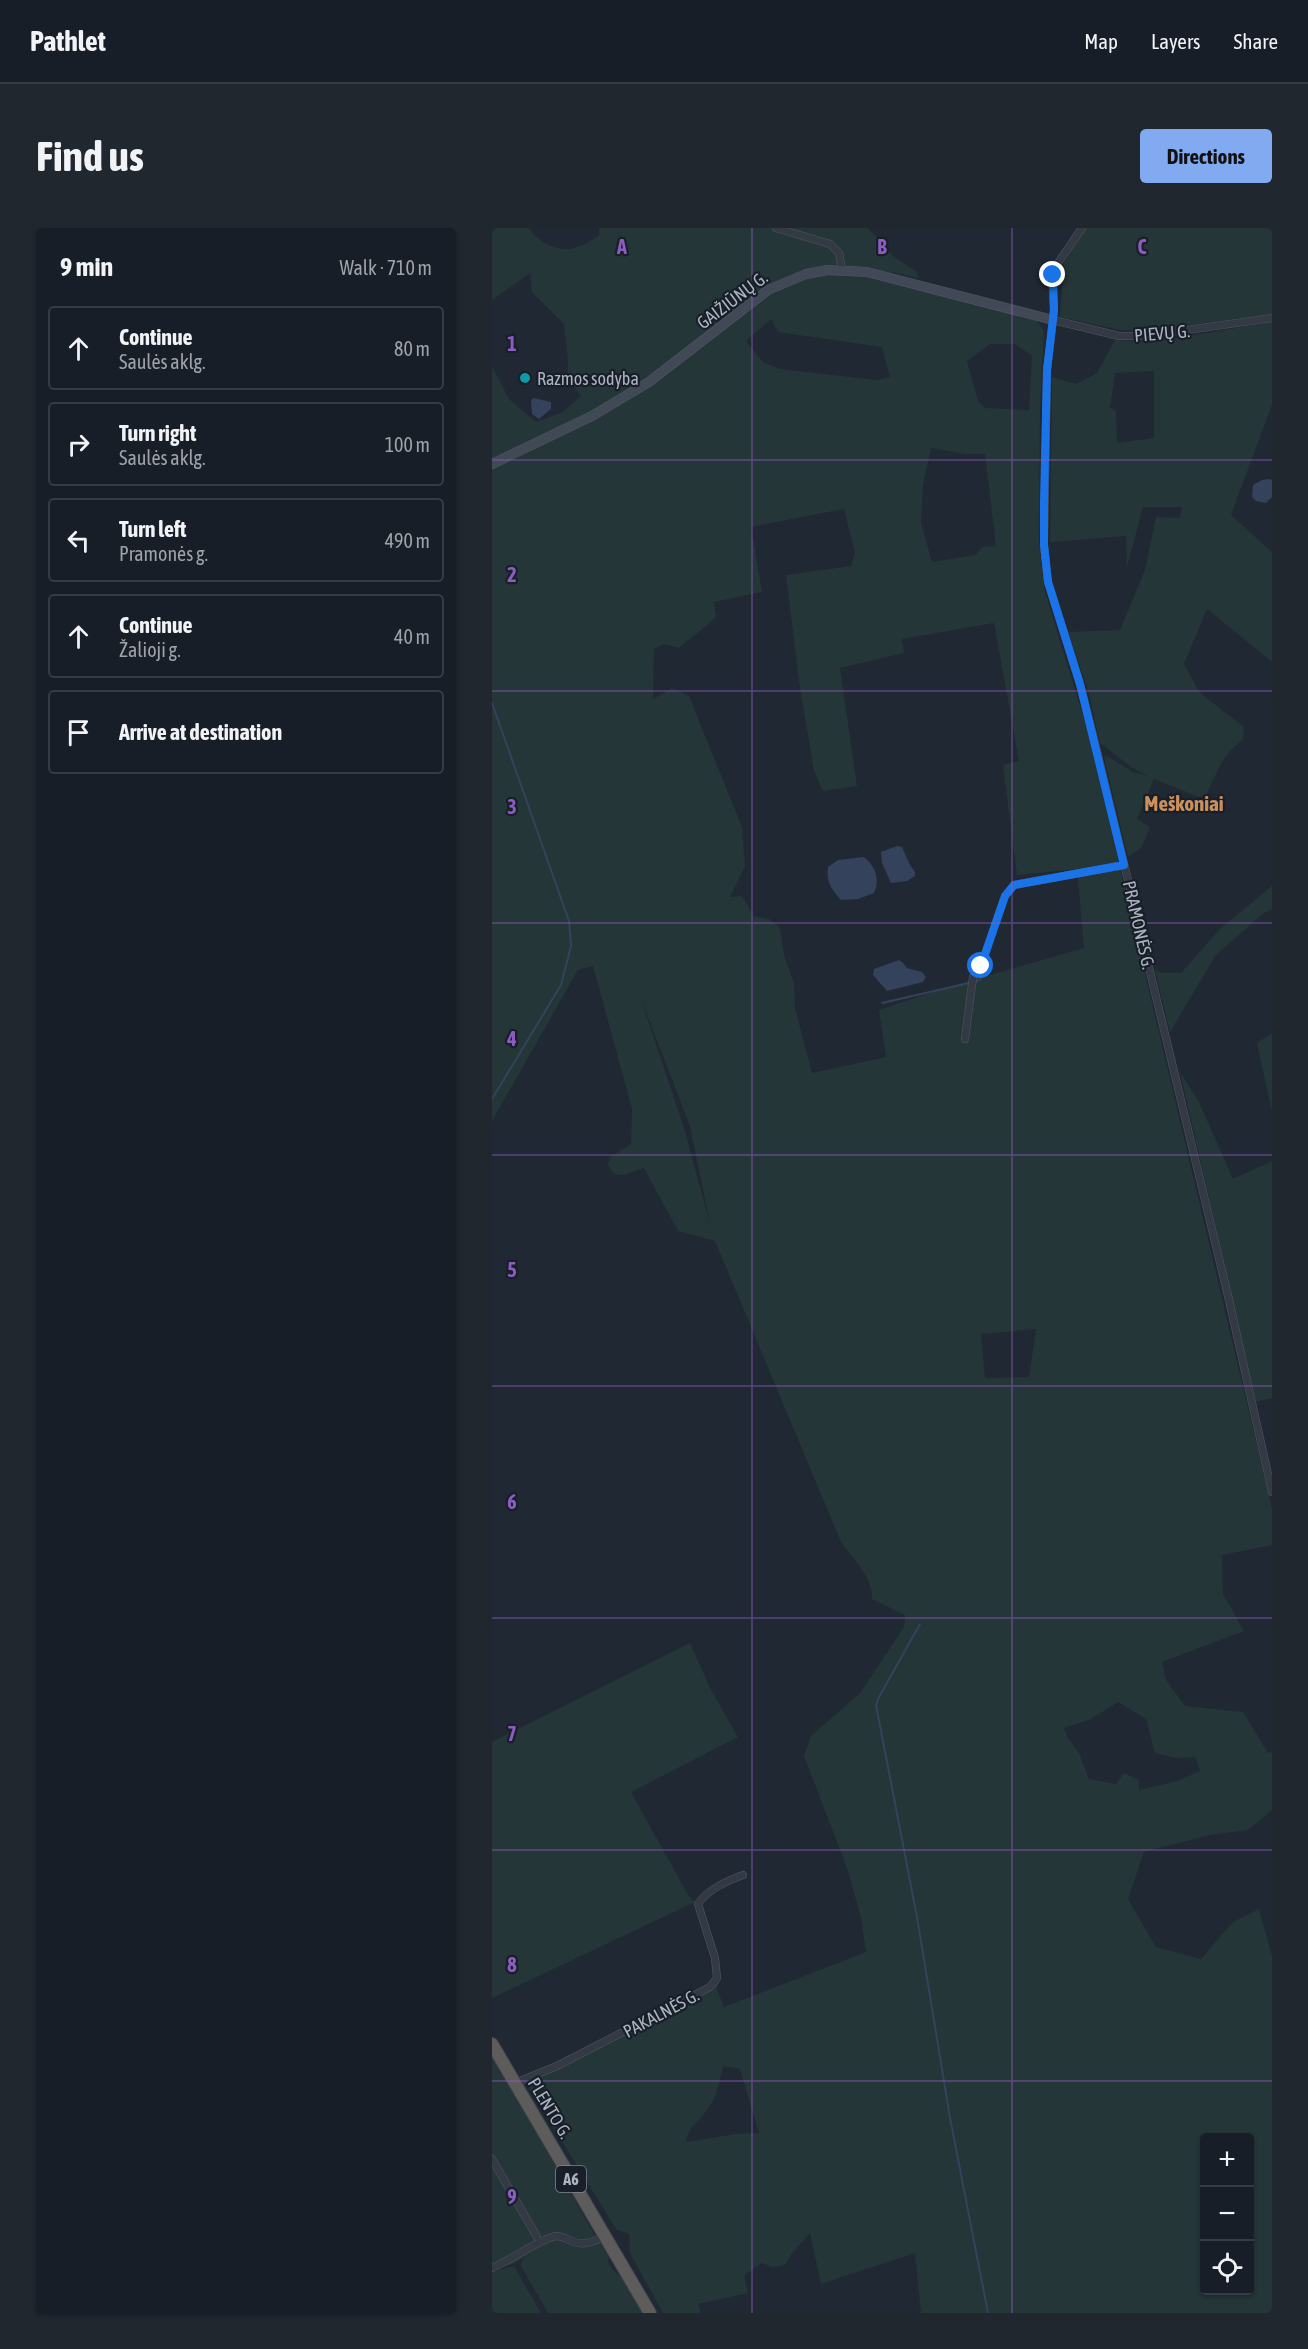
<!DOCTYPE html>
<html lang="en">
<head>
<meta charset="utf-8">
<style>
	:root { --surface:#181e27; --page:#21272f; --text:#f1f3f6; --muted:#9fa2a7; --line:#363c44; --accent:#82aaf1 }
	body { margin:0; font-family:"Asap Condensed",sans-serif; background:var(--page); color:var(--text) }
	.controls { position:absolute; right:18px; bottom:18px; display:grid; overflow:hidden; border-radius:6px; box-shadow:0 2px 4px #0004 }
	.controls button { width:54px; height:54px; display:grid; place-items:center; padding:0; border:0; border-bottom:2px solid var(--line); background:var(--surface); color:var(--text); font:30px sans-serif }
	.stop { position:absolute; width:18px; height:18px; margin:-14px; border:4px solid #1a73e8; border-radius:50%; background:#fff }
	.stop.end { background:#1a73e8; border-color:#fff; box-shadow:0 2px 6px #0008 }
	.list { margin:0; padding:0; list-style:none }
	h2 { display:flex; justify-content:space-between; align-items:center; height:78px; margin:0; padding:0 24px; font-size:26px }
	h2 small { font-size:20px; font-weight:400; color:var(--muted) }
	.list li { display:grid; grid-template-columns:39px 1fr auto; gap:18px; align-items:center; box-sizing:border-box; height:84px; margin:0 12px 12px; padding:0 12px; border:2px solid var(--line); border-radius:6px }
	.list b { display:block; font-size:22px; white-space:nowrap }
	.list p { margin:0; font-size:20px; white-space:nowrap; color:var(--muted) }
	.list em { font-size:20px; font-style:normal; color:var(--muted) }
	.icon { flex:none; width:33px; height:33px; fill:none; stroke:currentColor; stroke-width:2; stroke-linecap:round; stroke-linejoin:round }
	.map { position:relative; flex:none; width:780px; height:2085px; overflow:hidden; border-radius:6px }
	header { display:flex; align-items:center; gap:36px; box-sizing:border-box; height:84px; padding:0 30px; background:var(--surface); border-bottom:2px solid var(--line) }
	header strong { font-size:28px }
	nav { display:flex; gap:33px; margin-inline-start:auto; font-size:21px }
	.intro { display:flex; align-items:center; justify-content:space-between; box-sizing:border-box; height:144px; padding:0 36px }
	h1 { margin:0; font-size:42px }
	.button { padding:15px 27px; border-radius:6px; background:var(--accent); color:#111; font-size:21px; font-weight:700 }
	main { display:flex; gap:36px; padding:0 36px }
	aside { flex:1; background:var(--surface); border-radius:6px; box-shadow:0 2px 4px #0004 }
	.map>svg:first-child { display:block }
	.green { fill:#243637; fill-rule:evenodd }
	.water { fill:#34435b }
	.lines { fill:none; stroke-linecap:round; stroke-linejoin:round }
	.stream { stroke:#34435b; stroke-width:2 }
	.minor-casing { stroke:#505763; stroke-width:8 }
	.secondary-casing { stroke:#505763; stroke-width:10 }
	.trunk-casing { stroke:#3d444f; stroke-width:14 }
	.minor { stroke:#333a44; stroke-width:7 }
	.secondary { stroke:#414957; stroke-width:9 }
	.trunk { stroke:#5e5c5a; stroke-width:12 }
	.route { stroke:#1a73e8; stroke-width:8 }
	.grid { fill:none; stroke:#8c5cc0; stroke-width:1.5; stroke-opacity:0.55 }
	.culture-dot { fill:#0f9aa8; stroke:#181f29; stroke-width:2 }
	.labels { text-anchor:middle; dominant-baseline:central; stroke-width:4.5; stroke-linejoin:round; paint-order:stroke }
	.shield { fill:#181f29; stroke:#808794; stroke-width:1.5 }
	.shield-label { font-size:16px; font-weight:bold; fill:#acb4c2 }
	.street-label { font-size:18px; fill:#acb4c2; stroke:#181f29 }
	.poi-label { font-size:18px; fill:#acb4c2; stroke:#181f29; text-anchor:start }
	.quarter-label { font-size:21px; font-weight:bold; fill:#cc905d; stroke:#181f29 }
	.grid-label { font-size:20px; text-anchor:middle; font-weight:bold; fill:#8c5cc0; stroke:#181f29; stroke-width:4.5; stroke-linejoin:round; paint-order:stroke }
</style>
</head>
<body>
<header>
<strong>Pathlet</strong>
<nav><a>Map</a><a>Layers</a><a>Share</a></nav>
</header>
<div class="intro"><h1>Find us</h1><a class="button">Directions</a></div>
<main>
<aside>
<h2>9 min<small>Walk · 710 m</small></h2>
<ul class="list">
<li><svg class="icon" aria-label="ahead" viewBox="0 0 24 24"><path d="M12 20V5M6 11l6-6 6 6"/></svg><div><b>Continue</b><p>Saulės aklg.</p></div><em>80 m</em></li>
<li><svg class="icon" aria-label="right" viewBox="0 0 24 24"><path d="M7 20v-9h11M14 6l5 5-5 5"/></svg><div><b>Turn right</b><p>Saulės aklg.</p></div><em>100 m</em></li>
<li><svg class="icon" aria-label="left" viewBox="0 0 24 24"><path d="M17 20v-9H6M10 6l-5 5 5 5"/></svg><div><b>Turn left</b><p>Pramonės g.</p></div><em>490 m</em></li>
<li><svg class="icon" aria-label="ahead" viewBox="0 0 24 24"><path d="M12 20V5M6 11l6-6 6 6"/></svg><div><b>Continue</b><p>Žalioji g.</p></div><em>40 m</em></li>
<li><svg class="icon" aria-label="arrive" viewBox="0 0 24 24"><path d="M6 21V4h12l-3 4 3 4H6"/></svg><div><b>Arrive at destination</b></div></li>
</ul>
</aside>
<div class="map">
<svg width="780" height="2085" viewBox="0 0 780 2085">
	<rect width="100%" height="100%" fill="#202834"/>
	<!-- green -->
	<path class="green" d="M 0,0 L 37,0 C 44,13 67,25 82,20 C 90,18 99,12 107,8 L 107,0 L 376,0 L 402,29 L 425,44 L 426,50 L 400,44 L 398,54 L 537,90 L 545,93 L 552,103 L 548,181 L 547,315 L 552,360 L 595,501 L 780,1281 L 780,1317 L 730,1327 L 731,1366 L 752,1403 L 670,1434 L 674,1452 L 693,1478 L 751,1484 L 776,1525 L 780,1524 L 780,1582 L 756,1602 L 718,1607 L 652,1624 L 636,1671 L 664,1719 L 709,1731 L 741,1694 L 767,1681 L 780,1728 L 780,2085 L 429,2085 L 423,2025 L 329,2056 L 318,2005 L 298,2028 L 293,2037 L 280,2039 L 270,2035 L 252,2047 L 256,2065 L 206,2076 L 209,2085 L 171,2085 L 138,2025 L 137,2006 L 124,2001 L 34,1855 L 34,1850 L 218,1759 L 225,1750 L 227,1755 L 225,1761 L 232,1779 L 374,1724 L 369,1689 L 355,1640 L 312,1528 L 319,1508 L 369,1464 L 412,1399 L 413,1387 L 380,1371 C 381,1349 361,1331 349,1314 L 223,1013 L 186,1003 L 152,940 L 132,947 L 122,946 L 116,937 L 118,929 L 139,916 L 140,881 L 101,738 L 86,742 L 0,893 L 0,138 L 17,171 L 44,194 L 71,184 L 89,168 L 76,150 L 76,133 L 72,96 L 40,64 L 38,45 L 0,72 ZM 279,91 L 286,104 L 390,119 L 398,149 L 384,152 L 288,141 L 271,134 L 254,113 ZM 498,116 L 522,116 L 540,127 L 537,182 L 493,180 L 486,173 L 475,133 ZM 439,220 L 472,226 L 493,226 L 504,318 L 491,319 L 483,327 L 440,334 L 429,295 L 431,257 ZM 352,281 L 363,325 L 359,338 L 294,347 L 307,453 L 322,543 L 331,563 L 365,558 L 348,440 L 412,425 L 410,411 L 502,395 L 527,533 L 511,537 L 525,647 L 585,641 L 592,720 L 456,759 L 387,782 L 394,829 L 320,845 L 303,780 L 302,755 L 292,727 L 288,700 L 277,691 L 262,688 L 250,668 L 238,669 L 253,638 L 250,599 L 197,468 L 180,460 L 161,471 L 162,421 L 172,416 L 187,420 C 199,409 212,401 224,389 L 222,374 L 270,364 L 259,299 ZM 149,771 L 198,898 L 218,996 L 192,900 ZM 544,1101 L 537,1149 L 493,1150 L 489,1106 ZM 626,1474 L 654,1491 L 663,1525 L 684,1530 L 703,1529 L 708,1543 L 685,1553 L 647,1562 L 647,1552 L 632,1545 L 624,1556 L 597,1551 L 587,1525 L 576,1510 L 572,1500 L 599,1491 ZM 231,1838 L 248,1841 L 267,1905 L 244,1906 L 194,1914 C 196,1898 209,1893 217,1879 C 226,1866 228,1853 231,1838 ZM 712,1910 L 758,1910 L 758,2062 L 712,2062 Z
		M 594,0 L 780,0 L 780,86 L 653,103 L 628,102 L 568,89 L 572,35 Z
		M 780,94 L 780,177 L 739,287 L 780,324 L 780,434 L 715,381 L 692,436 L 708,465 L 752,499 L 751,512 C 731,524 724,547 714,567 L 707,569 L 662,551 L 645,591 L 658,599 L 650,619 L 636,629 L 612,529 L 615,528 L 641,544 L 656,548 L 639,539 L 608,515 L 596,462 L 576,404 L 628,402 L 653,342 L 664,289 L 688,290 L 690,279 L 651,279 L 635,339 L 634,308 L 558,314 L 560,149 L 584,156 L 605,145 L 623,112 L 660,114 ZM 662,143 L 662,210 L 625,215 L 624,183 L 618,180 L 623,145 Z
		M 780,658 L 780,681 L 772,685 L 724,727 L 678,804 L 663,742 L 670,745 L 689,745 L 730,699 Z
		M 780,805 L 780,884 L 765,815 Z
		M 688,844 L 707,874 L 741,951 L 780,933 L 780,1170 L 764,1174 Z
		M 198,1415 L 219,1462 L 246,1509 L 139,1564 L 196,1667 L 203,1674 L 0,1770 L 0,1514 Z
		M 0,1828 L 104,2009 L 102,2016 L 108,2014 L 117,2028 L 116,2034 L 121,2042 L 130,2050 L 151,2085 L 56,2085 L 29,2038 L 30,2032 L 40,2025 L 23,2035 L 0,2043 Z
		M 22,2038 L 49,2085 L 0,2085 L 0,2044 Z"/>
	<!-- water -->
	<path class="water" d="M 41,170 L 59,174 L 59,181 L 47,191 L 40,186 L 39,173 Z
		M 777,251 L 780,252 L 780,269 L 774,275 L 764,273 L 760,269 L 761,257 L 770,252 Z
		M 405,618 L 410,619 L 418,637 L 423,644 L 423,648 L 415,653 L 399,655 L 390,635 L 389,624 Z
		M 372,629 C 384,639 388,651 382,665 L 366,671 L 349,672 C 339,661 334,654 336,639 L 346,632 Z
		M 407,732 L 411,735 L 415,740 L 430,744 L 434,749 L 431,754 L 395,763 L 381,747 L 382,741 Z"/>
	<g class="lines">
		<!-- stream -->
		<path class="stream" d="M 0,475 L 77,693 L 79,718 L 69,757 L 0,871
			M 484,754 L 488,751 L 495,736 L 500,735
			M 390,775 L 477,755
			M 428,1396 L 387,1469 L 384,1477 L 425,1689 L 458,1890 L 496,2085"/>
		<!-- minor casing -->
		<g class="minor-casing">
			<path id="minor" d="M 284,0 L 338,16 L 347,25 L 350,42
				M 590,0 L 564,38 L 560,47 L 562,83 L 555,142 L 552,317 L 556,354 L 588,456 L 603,515 L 737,1072 L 780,1264
				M 561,92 L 627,108 L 653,108 L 780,90
				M 473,811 L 481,749 L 489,738 L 513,668 L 522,657 L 632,637
				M 23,1855 L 65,1838 L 218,1759 L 225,1750 L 223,1730 L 206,1676 C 216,1661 235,1653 251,1647
				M 0,1931 L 45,2009
				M 0,2040 C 17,2033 50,2010 64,2008 C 69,2008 73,2010 77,2012 C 91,2019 100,2014 113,2008"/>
		</g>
		<!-- secondary casing -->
		<g class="secondary-casing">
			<path id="secondary" d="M 0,236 L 100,188 L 157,154 L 276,62 L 314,46 L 336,42 L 375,44 L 561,92"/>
		</g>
		<!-- trunk casing -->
		<g class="trunk-casing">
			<path id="trunk" d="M 0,1816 L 158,2085"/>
		</g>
		<!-- minor -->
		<use href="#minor" class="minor"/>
		<!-- secondary -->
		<use href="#secondary" class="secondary"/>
		<!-- trunk -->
		<use href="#trunk" class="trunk"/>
	</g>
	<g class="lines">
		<!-- route -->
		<path class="route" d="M 489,738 L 513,668 L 522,657 L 632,637 L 588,456 L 556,354 L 552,317 L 552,275 L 555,142 L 562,82 L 561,47"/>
	</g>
	<!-- grid -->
	<path class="grid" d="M 260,0 L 260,2085M 520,0 L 520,2085M 0,232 L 780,232M 0,463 L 780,463M 0,695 L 780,695M 0,927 L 780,927M 0,1158 L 780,1158M 0,1390 L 780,1390M 0,1622 L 780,1622M 0,1853 L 780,1853"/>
	<!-- markers -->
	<circle class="culture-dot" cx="33" cy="150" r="6"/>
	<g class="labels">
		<!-- shield labels -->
		<rect class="shield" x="64" y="1938" width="30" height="26" rx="4.5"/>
		<g class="shield-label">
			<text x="79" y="1951">A6</text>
		</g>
		<!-- street labels -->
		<g class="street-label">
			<text transform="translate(240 72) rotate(-37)">GAIŽIŪNŲ G.</text>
			<text transform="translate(670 105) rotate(-5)">PIEVŲ G.</text>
			<text transform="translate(647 697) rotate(77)">PRAMONĖS G.</text>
			<text transform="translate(169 1785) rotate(-28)">PAKALNĖS G.</text>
			<text transform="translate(58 1880) rotate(59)">PLENTO G.</text>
		</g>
		<!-- poi labels -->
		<g class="poi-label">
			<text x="45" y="150">Razmos sodyba</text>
		</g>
		<!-- quarter labels -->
		<g class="quarter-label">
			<text x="692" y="575">Meškoniai</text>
		</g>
	</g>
	<g class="grid-label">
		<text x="130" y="26">A</text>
		<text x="390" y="26">B</text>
		<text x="650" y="26">C</text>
		<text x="20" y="123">1</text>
		<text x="20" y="354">2</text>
		<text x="20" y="586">3</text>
		<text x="20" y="818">4</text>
		<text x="20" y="1049">5</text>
		<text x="20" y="1281">6</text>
		<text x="20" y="1513">7</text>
		<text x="20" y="1744">8</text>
		<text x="20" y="1976">9</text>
	</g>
</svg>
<div class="controls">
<button>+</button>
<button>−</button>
<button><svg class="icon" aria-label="locate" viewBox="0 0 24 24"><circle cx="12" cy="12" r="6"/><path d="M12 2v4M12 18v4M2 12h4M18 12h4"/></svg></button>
</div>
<div class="stop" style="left:489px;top:738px"></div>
<div class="stop end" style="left:561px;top:47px"></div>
</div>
</main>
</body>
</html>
